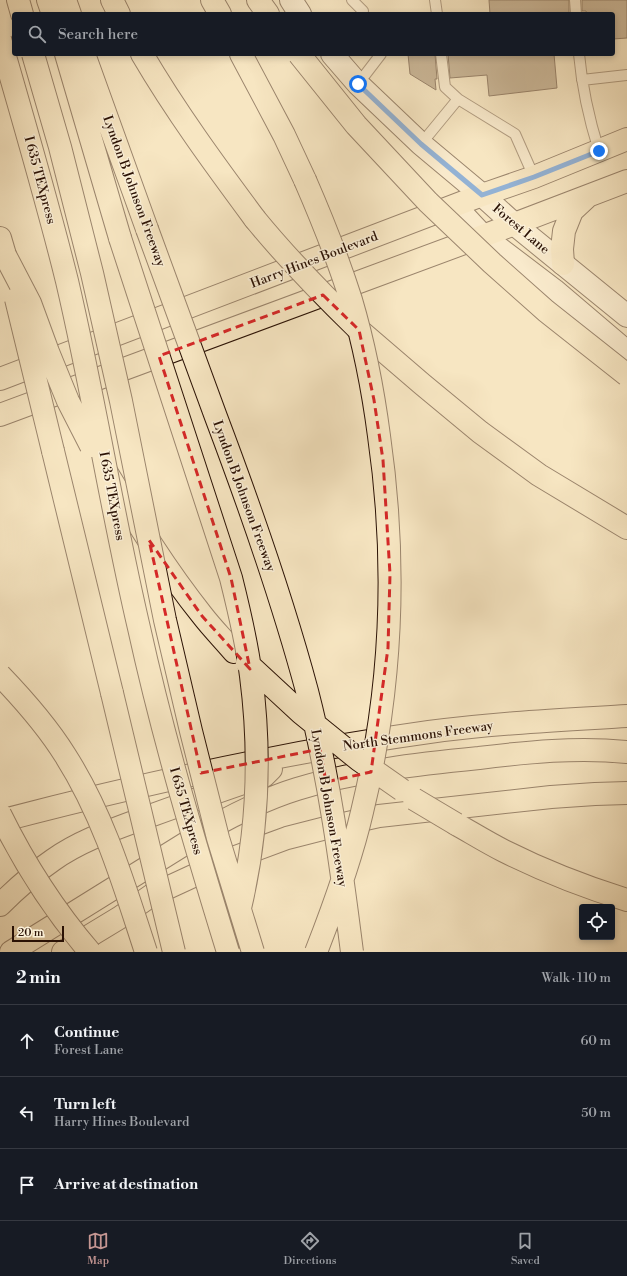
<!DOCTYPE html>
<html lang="en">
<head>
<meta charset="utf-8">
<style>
	:root { --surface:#171b24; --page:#242831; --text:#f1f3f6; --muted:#9ea1a6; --line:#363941; --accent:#c59692 }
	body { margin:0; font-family:"Libre Bodoni",serif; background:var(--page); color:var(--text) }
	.controls { position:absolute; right:12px; bottom:12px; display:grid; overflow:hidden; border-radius:4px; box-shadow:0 2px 6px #0003 }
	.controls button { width:36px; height:36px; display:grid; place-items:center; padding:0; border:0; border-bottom:1px solid var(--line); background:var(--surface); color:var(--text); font:20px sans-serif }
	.scale { position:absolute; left:12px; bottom:10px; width:52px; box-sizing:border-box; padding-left:4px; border:2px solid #2b1205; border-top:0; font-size:11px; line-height:14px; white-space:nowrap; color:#2b1205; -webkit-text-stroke:3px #faefd7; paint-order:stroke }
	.stop { position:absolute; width:12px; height:12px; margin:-9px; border:3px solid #1a73e8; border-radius:50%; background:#fff }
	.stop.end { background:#1a73e8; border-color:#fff; box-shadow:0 1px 4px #0008 }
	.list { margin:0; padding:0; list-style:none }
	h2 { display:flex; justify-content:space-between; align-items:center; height:52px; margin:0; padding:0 16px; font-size:17px }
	h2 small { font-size:13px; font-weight:400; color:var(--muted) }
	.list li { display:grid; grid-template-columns:26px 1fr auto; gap:12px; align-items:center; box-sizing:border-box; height:72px; padding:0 16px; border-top:1px solid var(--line) }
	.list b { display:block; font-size:15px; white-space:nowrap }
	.list p { margin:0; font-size:13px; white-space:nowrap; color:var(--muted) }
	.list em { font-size:13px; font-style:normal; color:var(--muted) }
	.icon { flex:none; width:22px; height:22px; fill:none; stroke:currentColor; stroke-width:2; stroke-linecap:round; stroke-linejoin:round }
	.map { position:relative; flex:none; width:627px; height:952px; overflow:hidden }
	.search { position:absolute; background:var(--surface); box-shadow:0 2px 6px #0003; left:12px; right:12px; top:12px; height:44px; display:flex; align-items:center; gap:10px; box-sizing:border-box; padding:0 14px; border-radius:4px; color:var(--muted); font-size:15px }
	.sheet { height:268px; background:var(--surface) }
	nav { display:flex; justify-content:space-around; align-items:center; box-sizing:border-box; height:56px; border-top:1px solid var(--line); background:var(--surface); font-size:11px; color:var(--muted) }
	nav a { display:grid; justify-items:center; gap:2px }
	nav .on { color:var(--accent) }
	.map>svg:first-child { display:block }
	.building { fill:#958067; stroke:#2b1205 }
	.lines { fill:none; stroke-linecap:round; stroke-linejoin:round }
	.lane-casing { stroke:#5e4734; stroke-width:12 }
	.secondary-casing { stroke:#2b1205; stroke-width:24 }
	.primary-casing { stroke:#2b1205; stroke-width:24 }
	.highway-casing { stroke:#2b1205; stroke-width:24 }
	.lane { stroke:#faefd7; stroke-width:10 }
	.secondary { stroke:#faefd7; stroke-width:22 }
	.primary { stroke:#f7e6c2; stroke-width:22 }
	.highway { stroke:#f7e6c2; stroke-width:22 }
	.highway-bridge-casing { stroke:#2b1205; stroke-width:24; stroke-linecap:butt }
	.highway-bridge { stroke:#f7e6c2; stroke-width:22 }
	.route { stroke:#1a73e8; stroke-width:5 }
	.marked { fill:none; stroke:#d62828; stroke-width:3; stroke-dasharray:8 5; stroke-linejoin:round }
	.labels { text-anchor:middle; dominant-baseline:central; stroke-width:3; stroke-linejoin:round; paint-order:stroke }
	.street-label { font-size:13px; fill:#2b1205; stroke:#faefd7 }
</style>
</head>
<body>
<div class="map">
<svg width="627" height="952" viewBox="0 0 627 952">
	<rect width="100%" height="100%" fill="#f7e6c2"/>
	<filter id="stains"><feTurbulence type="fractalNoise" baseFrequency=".005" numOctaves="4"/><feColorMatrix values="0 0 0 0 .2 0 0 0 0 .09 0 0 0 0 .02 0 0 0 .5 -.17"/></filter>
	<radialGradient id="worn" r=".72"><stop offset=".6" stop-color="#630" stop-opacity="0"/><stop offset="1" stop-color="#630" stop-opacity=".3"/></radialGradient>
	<!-- building -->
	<path class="building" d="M 489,0 L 569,0 L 569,13 L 555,14 L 490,14 Z
		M 582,0 L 627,0 L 627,38 L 613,39 L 613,14 L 587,14 L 586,11 L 582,11 Z
		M 408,54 L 435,54 L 437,79 L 435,79 L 436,90 L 410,74 Z
		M 448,54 L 554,54 L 557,88 L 489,96 L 487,75 L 450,78 Z"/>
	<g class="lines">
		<!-- lane casing -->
		<g class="lane-casing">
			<path id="lane" d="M 352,0 L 363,11
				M 435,0 L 437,14
				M 575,0 L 576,14
				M 441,54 L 445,87 L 458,99
				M 579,54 C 582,87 589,119 599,151
				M 582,80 L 627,75
				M 358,84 L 381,54
				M 421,144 L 458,99 L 515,134 L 534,177"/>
		</g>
		<!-- secondary casing -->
		<g class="secondary-casing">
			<path id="secondary" d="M 291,0 L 300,14
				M 332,54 L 358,84 L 421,144 L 482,195 L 514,224 L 627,316
				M 455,206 L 483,236 L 554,290 L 627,352"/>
		</g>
		<!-- primary casing -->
		<g class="primary-casing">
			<path id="primary" d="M 563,264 L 562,249 L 564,231 L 572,211 L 587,197
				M 0,379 L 482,195 L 534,177 L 627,139
				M 0,415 L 483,236 L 627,181"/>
		</g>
		<!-- highway casing -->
		<g class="highway-casing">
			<path id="highway" d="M 18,0 L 22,14
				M 48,0 L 53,14
				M 65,0 L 70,14
				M 112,0 L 119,14
				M 212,0 L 220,14
				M 258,0 L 268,14
				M 66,54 L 120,238
				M 84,54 L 147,229
				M 142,54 C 176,112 215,165 255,219
				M 241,54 L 284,135 L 305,180
				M 0,238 L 5,255
				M 358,329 L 422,384 L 480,432 L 539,475 L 627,528
				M 53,451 L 112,693
				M 107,473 C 136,521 166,570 202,615 C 212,628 223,639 234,652
				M 0,821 C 141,784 285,752 429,732 C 495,723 561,720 627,716
				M 456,824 C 472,833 488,843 504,851 C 544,871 585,887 627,900
				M 0,905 C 16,889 34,873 53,860 C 81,840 115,829 147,817 C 186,803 225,789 264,776 L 271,769
				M 11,952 L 212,827 C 239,812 268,798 297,789 C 356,771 418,764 479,758 C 528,752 577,747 627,752
				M 63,952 L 119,918 L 152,895 L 230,859 L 287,838 L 330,827 L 379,816 L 551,797 L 595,794 L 627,793"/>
		</g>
		<!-- lane -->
		<use href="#lane" class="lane"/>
		<!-- secondary -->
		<use href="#secondary" class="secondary"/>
		<!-- primary -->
		<use href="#primary" class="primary"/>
		<!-- highway -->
		<use href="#highway" class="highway"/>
		<!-- highway-bridge casing -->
		<g class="highway-bridge-casing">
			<path id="highway-bridge" d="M 0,39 C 23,119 47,200 67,281 C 94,396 112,513 139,628 C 163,737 195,845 228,952
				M 33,54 L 60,147 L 92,273 L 121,401 L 165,620 L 191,731 L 218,838 L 253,952
				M 299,54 L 356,125 L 428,202 L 492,263 L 546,311 L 627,375
				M 305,180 C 322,219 338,259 351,300 C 364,344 373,390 379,436 C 397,561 392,689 362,812 C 351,860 334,906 316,952
				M 255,219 C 287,258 322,294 358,329
				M 147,229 C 170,291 193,354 216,417 C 250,507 282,598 307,691 C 329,776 341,865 352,952
				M 120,238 L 231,578 C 239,610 247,643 251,676 C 261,753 258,832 240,908
				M 5,255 L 30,303 L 48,352 L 68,401 L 91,446
				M 16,299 L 53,451
				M 247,663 L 301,713 L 359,760 L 402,790
				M 0,675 C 24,700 47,726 65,755 C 104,816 124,885 146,952
				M 112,693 L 174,952
				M 414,799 L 456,824
				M 0,814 C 24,863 54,910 90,952"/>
		</g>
		<!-- highway-bridge -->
		<use href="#highway-bridge" class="highway-bridge"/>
	</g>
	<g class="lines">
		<!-- route -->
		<path class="route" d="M 358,84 L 421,144 L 482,195 L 534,177 L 599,151"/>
	</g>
	<!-- marked area -->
	<path d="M0 0H627V952H0ZM 323,295 L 359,330 L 374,400 L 383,460 L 390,574 L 388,648 L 371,772 L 326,782 L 320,749 L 201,773 L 149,540 L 202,616 L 250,669 L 231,578 L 159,356 Z" fill="#f7e6c2" fill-opacity=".55" fill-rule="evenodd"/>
	<path class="marked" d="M 323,295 L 359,330 L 374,400 L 383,460 L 390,574 L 388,648 L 371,772 L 326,782 L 320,749 L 201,773 L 149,540 L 202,616 L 250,669 L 231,578 L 159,356 Z"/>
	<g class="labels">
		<!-- street labels -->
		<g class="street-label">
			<text transform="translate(40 180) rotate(75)">I 635 TEXpress</text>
			<text transform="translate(134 191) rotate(70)">Lyndon B Johnson Freeway</text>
			<text transform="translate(521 229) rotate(40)">Forest Lane</text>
			<text transform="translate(314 260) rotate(-21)">Harry Hines Boulevard</text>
			<text transform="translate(112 496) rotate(79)">I 635 TEXpress</text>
			<text transform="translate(244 496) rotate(70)">Lyndon B Johnson Freeway</text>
			<text transform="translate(418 736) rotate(-8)">North Stemmons Freeway</text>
			<text transform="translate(329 808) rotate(80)">Lyndon B Johnson Freeway</text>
			<text transform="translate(186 811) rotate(74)">I 635 TEXpress</text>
		</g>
	</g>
	<rect width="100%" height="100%" filter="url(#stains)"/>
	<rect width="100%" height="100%" fill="url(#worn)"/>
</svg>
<div class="controls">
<button><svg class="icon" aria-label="locate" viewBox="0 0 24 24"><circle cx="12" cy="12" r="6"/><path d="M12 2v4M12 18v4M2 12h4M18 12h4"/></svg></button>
</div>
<div class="scale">20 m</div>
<div class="stop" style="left:358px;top:84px"></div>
<div class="stop end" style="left:599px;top:151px"></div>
<div class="search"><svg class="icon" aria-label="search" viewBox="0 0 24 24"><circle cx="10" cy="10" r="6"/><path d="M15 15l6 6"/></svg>Search here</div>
</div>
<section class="sheet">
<h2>2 min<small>Walk · 110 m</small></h2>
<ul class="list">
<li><svg class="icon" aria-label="ahead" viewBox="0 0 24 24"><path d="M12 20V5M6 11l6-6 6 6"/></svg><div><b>Continue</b><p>Forest Lane</p></div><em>60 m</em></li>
<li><svg class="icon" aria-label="left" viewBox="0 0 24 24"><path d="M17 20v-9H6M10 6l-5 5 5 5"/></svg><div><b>Turn left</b><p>Harry Hines Boulevard</p></div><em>50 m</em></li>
<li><svg class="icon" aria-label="arrive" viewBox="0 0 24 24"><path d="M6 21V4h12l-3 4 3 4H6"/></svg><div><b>Arrive at destination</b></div></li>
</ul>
</section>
<nav>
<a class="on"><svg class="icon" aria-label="map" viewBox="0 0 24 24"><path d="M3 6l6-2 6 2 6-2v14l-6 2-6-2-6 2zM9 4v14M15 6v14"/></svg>Map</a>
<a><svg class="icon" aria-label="directions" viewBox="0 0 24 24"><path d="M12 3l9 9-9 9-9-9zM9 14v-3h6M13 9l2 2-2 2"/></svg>Directions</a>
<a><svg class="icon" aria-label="saved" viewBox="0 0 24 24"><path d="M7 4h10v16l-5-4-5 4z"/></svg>Saved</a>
</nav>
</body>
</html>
